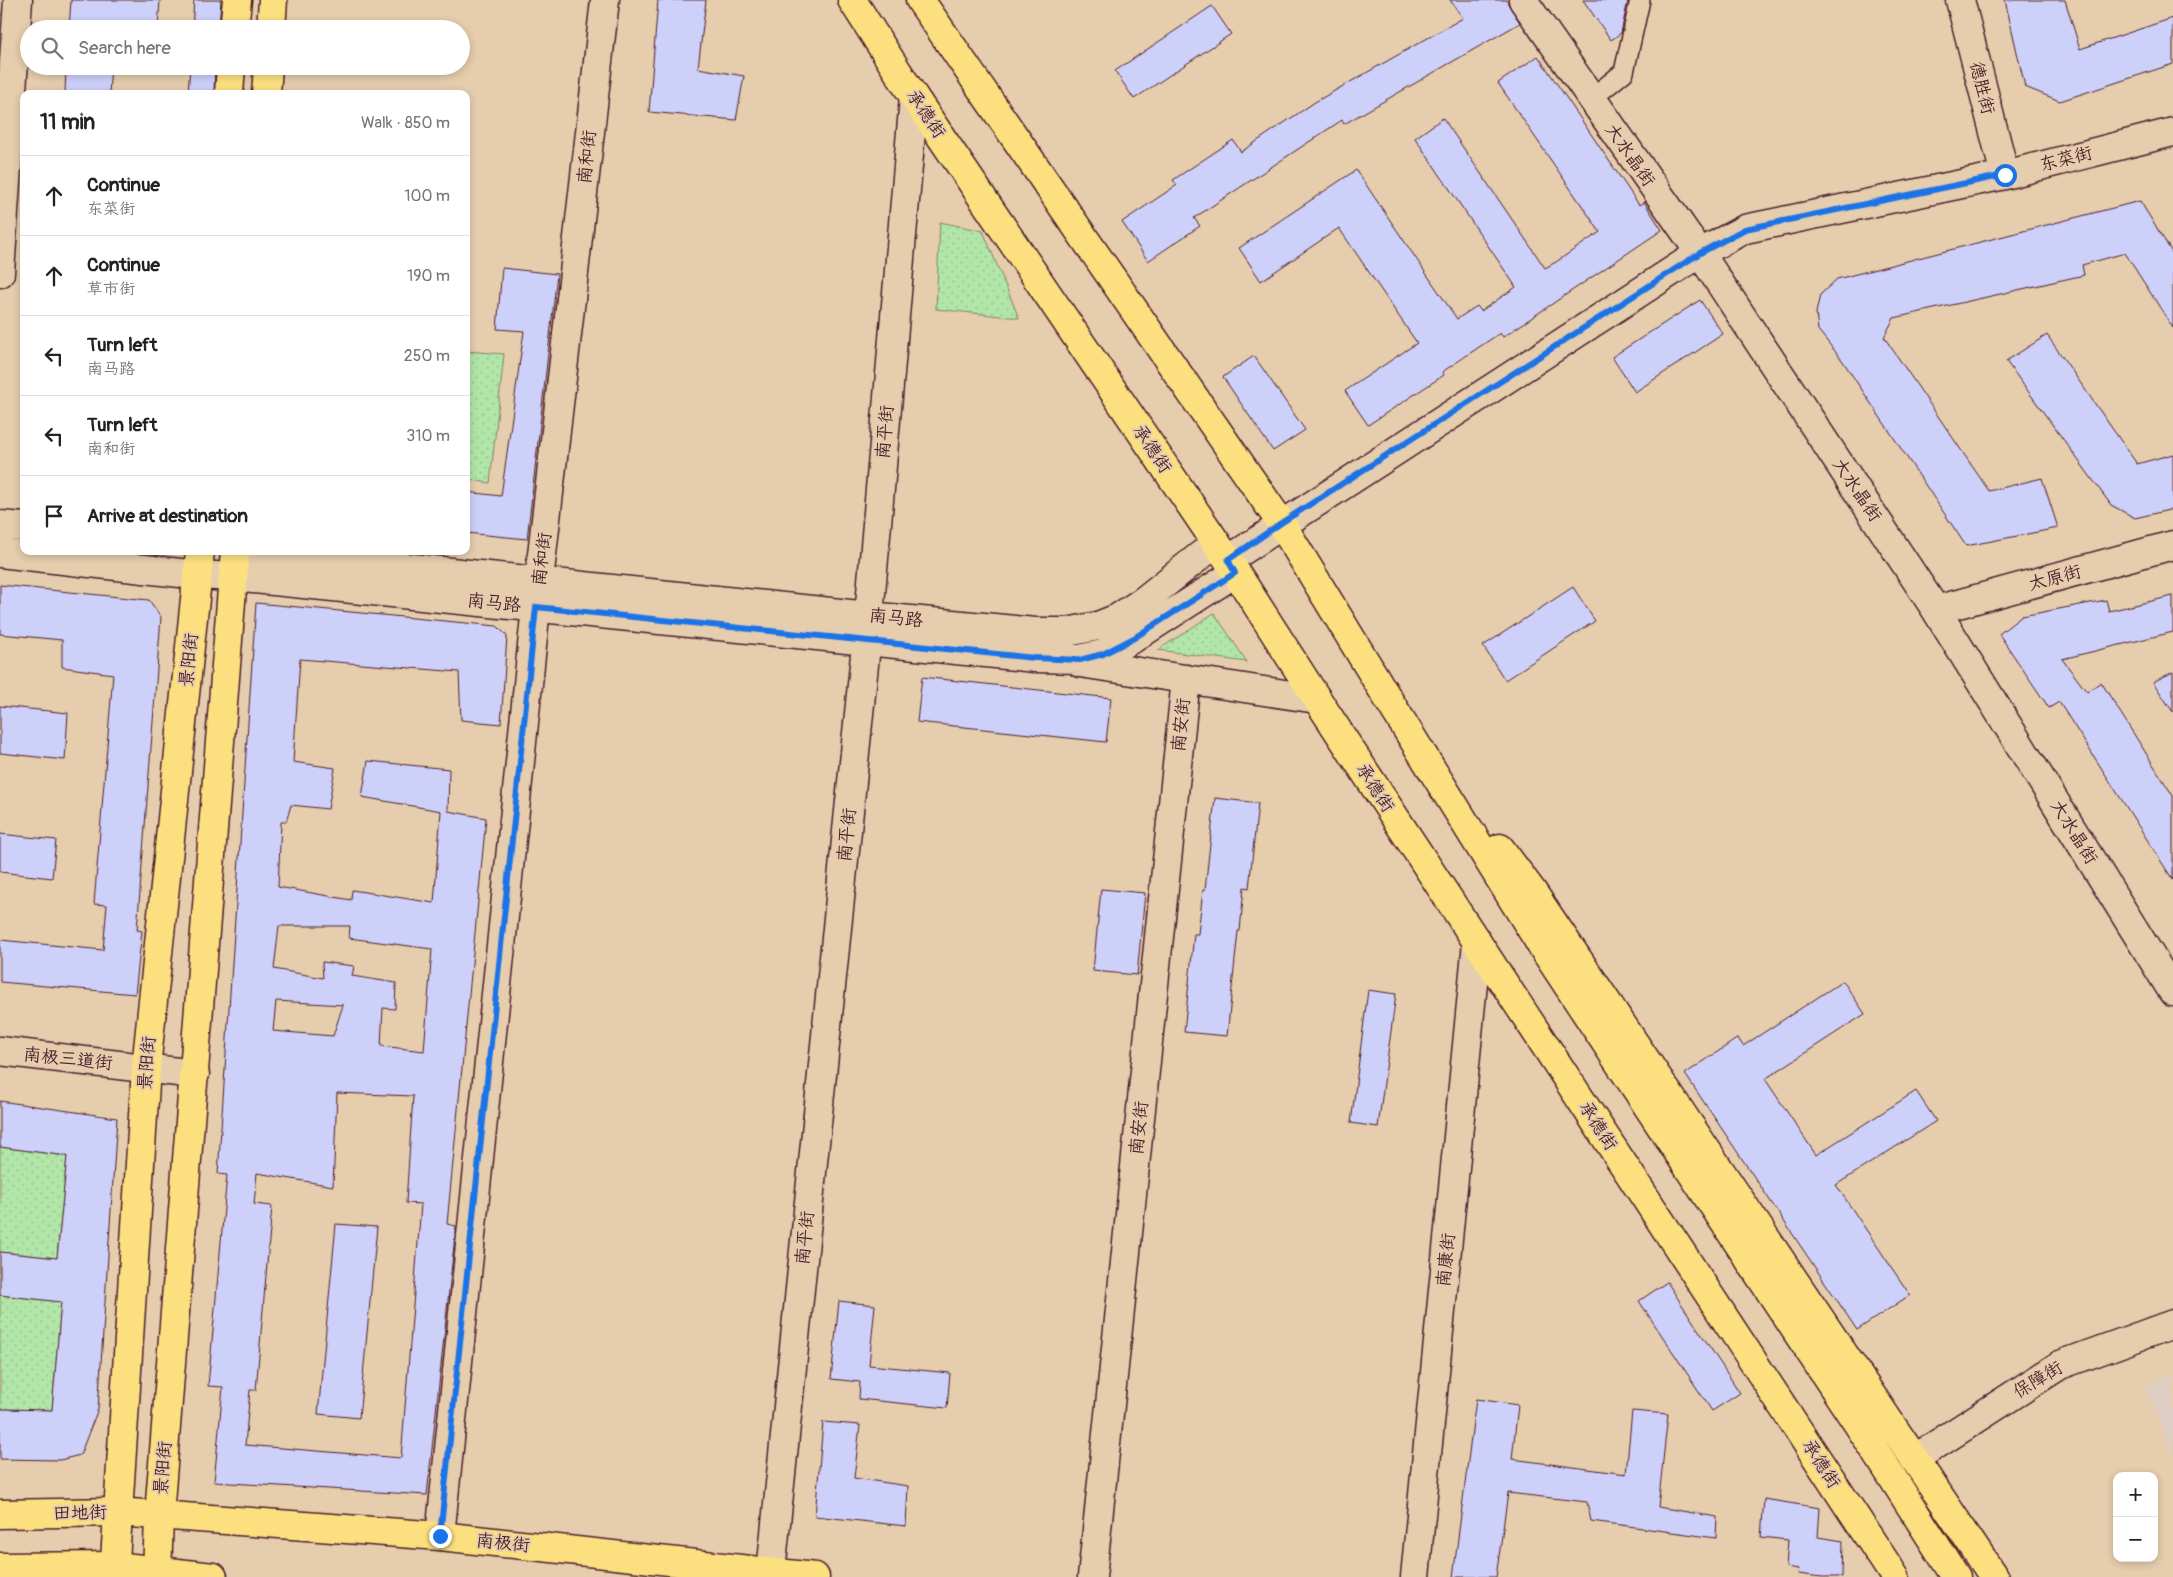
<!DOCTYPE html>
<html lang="en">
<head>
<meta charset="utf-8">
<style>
	:root { --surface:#fff; --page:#f2f2f2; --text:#222; --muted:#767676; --line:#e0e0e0 }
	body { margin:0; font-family:Pangolin,"LXGW WenKai TC",sans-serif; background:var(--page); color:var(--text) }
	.controls { position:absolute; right:15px; bottom:15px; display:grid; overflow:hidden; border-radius:10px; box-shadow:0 2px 8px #0003 }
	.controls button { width:45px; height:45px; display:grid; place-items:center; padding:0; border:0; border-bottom:1px solid var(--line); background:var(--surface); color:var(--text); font:25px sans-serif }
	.stop { position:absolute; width:15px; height:15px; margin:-11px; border:4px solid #1a73e8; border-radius:50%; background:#fff }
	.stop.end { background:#1a73e8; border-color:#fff; box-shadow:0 1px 5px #0008 }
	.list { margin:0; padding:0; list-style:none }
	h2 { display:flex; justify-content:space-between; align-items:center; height:65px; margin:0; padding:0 20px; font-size:21px }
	h2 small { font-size:16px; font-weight:400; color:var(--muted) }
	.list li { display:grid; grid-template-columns:32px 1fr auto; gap:15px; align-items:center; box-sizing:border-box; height:80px; padding:0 20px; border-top:1px solid var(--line) }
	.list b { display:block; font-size:19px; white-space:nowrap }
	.list p { margin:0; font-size:16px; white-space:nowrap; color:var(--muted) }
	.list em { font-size:16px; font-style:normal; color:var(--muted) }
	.icon { flex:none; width:28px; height:28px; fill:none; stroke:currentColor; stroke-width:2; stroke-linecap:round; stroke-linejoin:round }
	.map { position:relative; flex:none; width:2173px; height:1577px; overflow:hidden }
	.search { position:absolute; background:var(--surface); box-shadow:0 2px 8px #0003; left:20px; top:20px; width:450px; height:55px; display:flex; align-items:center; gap:12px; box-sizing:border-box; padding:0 18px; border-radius:28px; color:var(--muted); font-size:19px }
	.panel { position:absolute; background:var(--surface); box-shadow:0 2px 8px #0003; left:20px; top:90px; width:450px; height:465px; border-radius:10px }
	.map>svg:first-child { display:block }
	.built { fill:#decec4 }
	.park { fill:url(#park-dots); stroke:#7e826a }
	.building { fill:#cdd0f9; stroke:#4a1f2b; fill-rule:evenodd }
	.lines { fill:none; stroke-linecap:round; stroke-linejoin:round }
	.street-casing { stroke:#4a1f2b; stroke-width:22 }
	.secondary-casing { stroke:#4a1f2b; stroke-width:31 }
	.primary-casing { stroke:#4a1f2b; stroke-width:31 }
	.highway-casing { stroke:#4a1f2b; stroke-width:31 }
	.street { stroke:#e5cdae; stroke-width:19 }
	.secondary { stroke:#e5cdae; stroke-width:28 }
	.primary { stroke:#fce080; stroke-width:28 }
	.highway { stroke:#fce080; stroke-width:28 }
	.route { stroke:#1a73e8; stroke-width:6 }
	.labels { text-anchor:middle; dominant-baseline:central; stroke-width:4; stroke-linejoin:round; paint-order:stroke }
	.street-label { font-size:18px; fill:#4a1f2b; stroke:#e5cdae }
</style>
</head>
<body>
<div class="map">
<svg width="2173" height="1577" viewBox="0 0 2173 1577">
	<defs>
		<pattern id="park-dots" width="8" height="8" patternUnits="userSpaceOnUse" patternTransform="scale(1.25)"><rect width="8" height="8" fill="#b1e6a8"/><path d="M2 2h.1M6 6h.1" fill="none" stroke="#9ac591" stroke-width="1.8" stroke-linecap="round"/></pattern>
	</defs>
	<rect width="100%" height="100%" fill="#e5cdae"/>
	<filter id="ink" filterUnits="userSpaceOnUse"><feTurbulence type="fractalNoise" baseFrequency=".02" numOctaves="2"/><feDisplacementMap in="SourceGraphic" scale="10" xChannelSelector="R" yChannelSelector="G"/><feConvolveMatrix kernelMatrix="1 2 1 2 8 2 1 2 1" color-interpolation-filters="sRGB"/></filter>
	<g filter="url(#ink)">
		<!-- built -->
		<path class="built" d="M 2173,1375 L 2173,1458 L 2146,1385 Z"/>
		<!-- park -->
		<path class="park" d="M 940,222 L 983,231 L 1019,318 L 936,309 Z
			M 466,351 L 504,354 L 490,483 L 466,479 Z
			M 1214,613 L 1247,662 L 1158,650 Z
			M 0,1147 L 67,1156 L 57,1258 L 0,1252 Z
			M 0,1295 L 61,1302 L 52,1410 L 0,1409 Z"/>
		<!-- building -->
		<path class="building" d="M 71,0 L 160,0 L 158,29 L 69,29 Z
			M 194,0 L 221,0 L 219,29 L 192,29 Z
			M 658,0 L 706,0 L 698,68 L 744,76 L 736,120 L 649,112 Z
			M 1450,0 L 1506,0 L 1520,23 L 1344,124 L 1342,120 L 1194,218 L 1200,226 L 1148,261 L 1122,222 L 1177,185 L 1173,180 L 1233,140 L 1241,152 L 1315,102 L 1463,18 Z
			M 1583,0 L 1628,0 L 1621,33 L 1611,40 Z
			M 2005,0 L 2065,0 L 2080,49 L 2173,18 L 2173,64 L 2060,101 L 2025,87 Z
			M 1212,6 L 1231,34 L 1134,99 L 1115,71 Z
			M 1538,56 L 1639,205 L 1644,202 L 1662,230 L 1503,337 L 1500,333 L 1442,372 L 1444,375 L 1368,425 L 1345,391 L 1417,343 L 1339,228 L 1261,281 L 1239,248 L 1356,170 L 1457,319 L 1477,306 L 1481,311 L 1516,287 L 1415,138 L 1443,118 L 1545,268 L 1556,262 L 1600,232 L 1498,83 Z
			M 66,66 L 111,66 L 109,94 L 65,94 Z
			M 190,66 L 215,66 L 214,94 L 188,94 Z
			M 2140,201 L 2173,254 L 2173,328 L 2125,253 L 2082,265 L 2084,275 L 1894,318 L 1884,337 L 1989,491 L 2042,478 L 2058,528 L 1966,546 L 1842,360 L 1818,330 L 1816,313 L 1820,295 L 1837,279 Z
			M 502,268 L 557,274 L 527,539 L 466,533 L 466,492 L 501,496 L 524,331 L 497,329 Z
			M 1700,300 L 1723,334 L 1635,392 L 1612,357 Z
			M 2047,335 L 2137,464 L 2173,454 L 2173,509 L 2135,518 L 2111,505 L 2006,361 Z
			M 1254,356 L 1305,430 L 1273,451 L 1223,377 Z
			M 0,585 L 149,600 L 161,617 L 137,930 L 142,931 L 135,994 L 0,982 L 0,940 L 103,950 L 107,905 L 94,904 L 113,674 L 62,667 L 62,640 L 0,634 Z
			M 1573,587 L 1595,621 L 1505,680 L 1483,646 Z
			M 2173,596 L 2173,632 L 2062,659 L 2087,692 L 2101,682 L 2173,796 L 2173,880 L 2059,702 L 2049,708 L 1999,634 L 2022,616 L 2106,600 L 2109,611 Z
			M 256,603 L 497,626 L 507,636 L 501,724 L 461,720 L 459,672 L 300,659 L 293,762 L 335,768 L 328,809 L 291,805 L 286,822 L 281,822 L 278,887 L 351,900 L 352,890 L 434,903 L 441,811 L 362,797 L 368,761 L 449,769 L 448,811 L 486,818 L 447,1224 L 456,1226 L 427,1495 L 214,1482 L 223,1387 L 208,1386 L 227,1175 L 218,1174 ZM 279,926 L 350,926 L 349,938 L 432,949 L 424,1051 L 381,1046 L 383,1008 L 395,1009 L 396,983 L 352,976 L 354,966 L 322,962 L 323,978 L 274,969 ZM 276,1001 L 343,1005 L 333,1036 L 273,1031 ZM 337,1093 L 413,1096 L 406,1203 L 421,1204 L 401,1458 L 245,1445 L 250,1390 L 256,1390 L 272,1206 L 254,1204 L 257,1173 L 333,1186 Z
			M 2173,672 L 2173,712 L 2153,682 Z
			M 922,677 L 1111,698 L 1106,742 L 917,722 Z
			M 0,706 L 68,713 L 65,760 L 0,753 Z
			M 1215,798 L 1258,803 L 1249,888 L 1244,887 L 1240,931 L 1238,931 L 1227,1036 L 1184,1032 L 1194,934 L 1198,934 L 1203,890 L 1205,890 Z
			M 0,834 L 56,840 L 52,878 L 0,872 Z
			M 1101,889 L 1145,893 L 1137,975 L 1093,971 Z
			M 1843,981 L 1865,1014 L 1765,1079 L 1816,1155 L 1916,1091 L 1936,1121 L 1836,1185 L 1910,1295 L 1857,1330 L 1685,1074 L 1738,1038 L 1743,1046 Z
			M 1368,990 L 1396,994 L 1378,1127 L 1351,1123 Z
			M 0,1101 L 117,1118 L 98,1409 L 80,1455 L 60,1460 L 0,1459 L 0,1409 L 52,1410 L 61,1302 L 0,1295 L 0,1252 L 57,1258 L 67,1156 L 0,1147 Z
			M 336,1224 L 377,1227 L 359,1418 L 318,1414 Z
			M 1667,1282 L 1740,1393 L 1712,1411 L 1639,1301 Z
			M 839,1301 L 875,1305 L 869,1365 L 950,1373 L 947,1408 L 859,1399 L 860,1382 L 831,1379 Z
			M 1476,1399 L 1518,1405 L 1512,1459 L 1626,1474 L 1632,1411 L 1668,1414 L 1658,1507 L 1717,1517 L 1716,1538 L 1591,1521 L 1587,1502 L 1508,1493 L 1496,1577 L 1453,1577 Z
			M 823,1422 L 860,1425 L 854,1478 L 908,1486 L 906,1526 L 815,1516 Z
			M 1764,1499 L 1820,1508 L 1818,1537 L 1843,1541 L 1842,1577 L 1822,1577 L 1798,1574 L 1799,1569 L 1786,1567 L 1788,1540 L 1761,1537 Z"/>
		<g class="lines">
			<!-- street casing -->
			<g class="street-casing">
				<path id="street" d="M 1591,99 L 1624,72 L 1640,0"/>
			</g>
			<!-- secondary casing -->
			<g class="secondary-casing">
				<path id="secondary" d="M 1523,0 L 1700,253 L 1936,610 L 2173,992
					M 1960,0 L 2005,175
					M 0,273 L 18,0
					M 0,525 L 24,527
					M 252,551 L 869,616 L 1035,632 L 1067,632 L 1098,626 L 1118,618 L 1142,602 L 1216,543
					M 0,553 L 198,575 L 233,577 L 1035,658 L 1080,659 L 1103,654 L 1134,638 L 1235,573
					M 1228,560 L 1700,253 L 1745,229 L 2005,175 L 2173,132
					M 1936,610 L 2173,545
					M 1080,663 L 1317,699
					M 0,1051 L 195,1074
					M 1914,1459 L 2060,1365 L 2173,1324
					M 440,1536 L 536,607 L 605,0
					M 771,1572 L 869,616 L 914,97
					M 1092,1577 L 1186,679
					M 1415,1577 L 1477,942"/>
			</g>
			<!-- primary casing -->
			<g class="primary-casing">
				<path id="primary" d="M 852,0 L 914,97 L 1228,560 L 1317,699 L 1895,1577
					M 920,0 L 1281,523 L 1393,707 L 1543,948 L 1873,1447
					M 234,29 L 237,0
					M 271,29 L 273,0
					M 229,94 L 231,66
					M 266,94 L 268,66
					M 1500,848 L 1532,891 L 1994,1577
					M 114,1577 L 146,1068 L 200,551
					M 157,1577 L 159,1515 L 235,551"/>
			</g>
			<!-- highway casing -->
			<g class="highway-casing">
				<path id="highway" d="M 1873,1447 L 1956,1577
					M 0,1514 L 117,1512 L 440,1536 L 815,1577
					M 0,1567 L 115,1566 L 213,1577"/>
			</g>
			<!-- street -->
			<use href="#street" class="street"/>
			<!-- secondary -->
			<use href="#secondary" class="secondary"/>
			<!-- primary -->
			<use href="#primary" class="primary"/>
			<!-- highway -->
			<use href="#highway" class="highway"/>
		</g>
	</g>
	<g class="lines" filter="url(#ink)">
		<!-- route -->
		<path class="route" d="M 440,1536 L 536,607 L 1035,658 L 1080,660 L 1103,654 L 1134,638 L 1235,573 L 1228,560 L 1281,523 L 1700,253 L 1745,229 L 2005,175"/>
	</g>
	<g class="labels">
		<!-- street labels -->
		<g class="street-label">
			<text transform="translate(1982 88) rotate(76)">德胜街</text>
			<text transform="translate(926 114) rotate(56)">承德街</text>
			<text transform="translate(1630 155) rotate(55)">大水晶街</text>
			<text transform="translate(587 157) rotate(-84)">南和街</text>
			<text transform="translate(2066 159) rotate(-14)">东菜街</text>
			<text transform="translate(885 432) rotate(-85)">南平街</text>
			<text transform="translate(1152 449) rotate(56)">承德街</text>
			<text transform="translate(1857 490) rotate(56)">大水晶街</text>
			<text transform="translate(542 559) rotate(-83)">南和街</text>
			<text transform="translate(2055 578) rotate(-15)">太原街</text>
			<text transform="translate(494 603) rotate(6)">南马路</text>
			<text transform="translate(896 618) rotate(6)">南马路</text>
			<text transform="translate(189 660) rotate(-84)">景阳街</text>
			<text transform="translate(1181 725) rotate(-84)">南安街</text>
			<text transform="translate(1375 788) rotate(57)">承德街</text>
			<text transform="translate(2074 832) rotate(58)">大水晶街</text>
			<text transform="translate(847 835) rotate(-84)">南平街</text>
			<text transform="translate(68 1059) rotate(6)">南极三道街</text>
			<text transform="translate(147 1063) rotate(-85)">景阳街</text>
			<text transform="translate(1598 1126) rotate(57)">承德街</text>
			<text transform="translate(1139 1128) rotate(-84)">南安街</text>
			<text transform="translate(805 1238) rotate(-84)">南平街</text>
			<text transform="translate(1446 1260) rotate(-84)">南康街</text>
			<text transform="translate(2038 1380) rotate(-31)">保障街</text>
			<text transform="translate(1821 1464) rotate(57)">承德街</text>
			<text transform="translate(163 1468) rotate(-85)">景阳街</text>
			<text transform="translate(80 1513) rotate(-1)">田地街</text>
			<text transform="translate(503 1543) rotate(6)">南极街</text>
		</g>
	</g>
</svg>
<div class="controls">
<button>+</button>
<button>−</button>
</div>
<div class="stop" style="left:2005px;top:175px"></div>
<div class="stop end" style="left:440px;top:1536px"></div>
<div class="search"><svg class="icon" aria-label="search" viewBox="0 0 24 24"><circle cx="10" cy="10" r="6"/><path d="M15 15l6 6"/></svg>Search here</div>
<section class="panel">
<h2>11 min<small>Walk · 850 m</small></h2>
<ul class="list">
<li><svg class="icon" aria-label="ahead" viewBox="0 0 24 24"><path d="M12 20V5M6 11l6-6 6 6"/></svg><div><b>Continue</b><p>东菜街</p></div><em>100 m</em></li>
<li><svg class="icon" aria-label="ahead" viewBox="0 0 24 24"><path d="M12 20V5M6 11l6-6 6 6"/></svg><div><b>Continue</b><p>草市街</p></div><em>190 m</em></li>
<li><svg class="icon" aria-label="left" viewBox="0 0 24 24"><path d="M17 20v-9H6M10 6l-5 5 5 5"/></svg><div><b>Turn left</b><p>南马路</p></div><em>250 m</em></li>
<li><svg class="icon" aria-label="left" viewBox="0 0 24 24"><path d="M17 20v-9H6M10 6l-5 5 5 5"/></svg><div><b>Turn left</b><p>南和街</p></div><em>310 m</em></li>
<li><svg class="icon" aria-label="arrive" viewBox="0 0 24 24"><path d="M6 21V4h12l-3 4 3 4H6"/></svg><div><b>Arrive at destination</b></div></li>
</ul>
</section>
</div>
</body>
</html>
